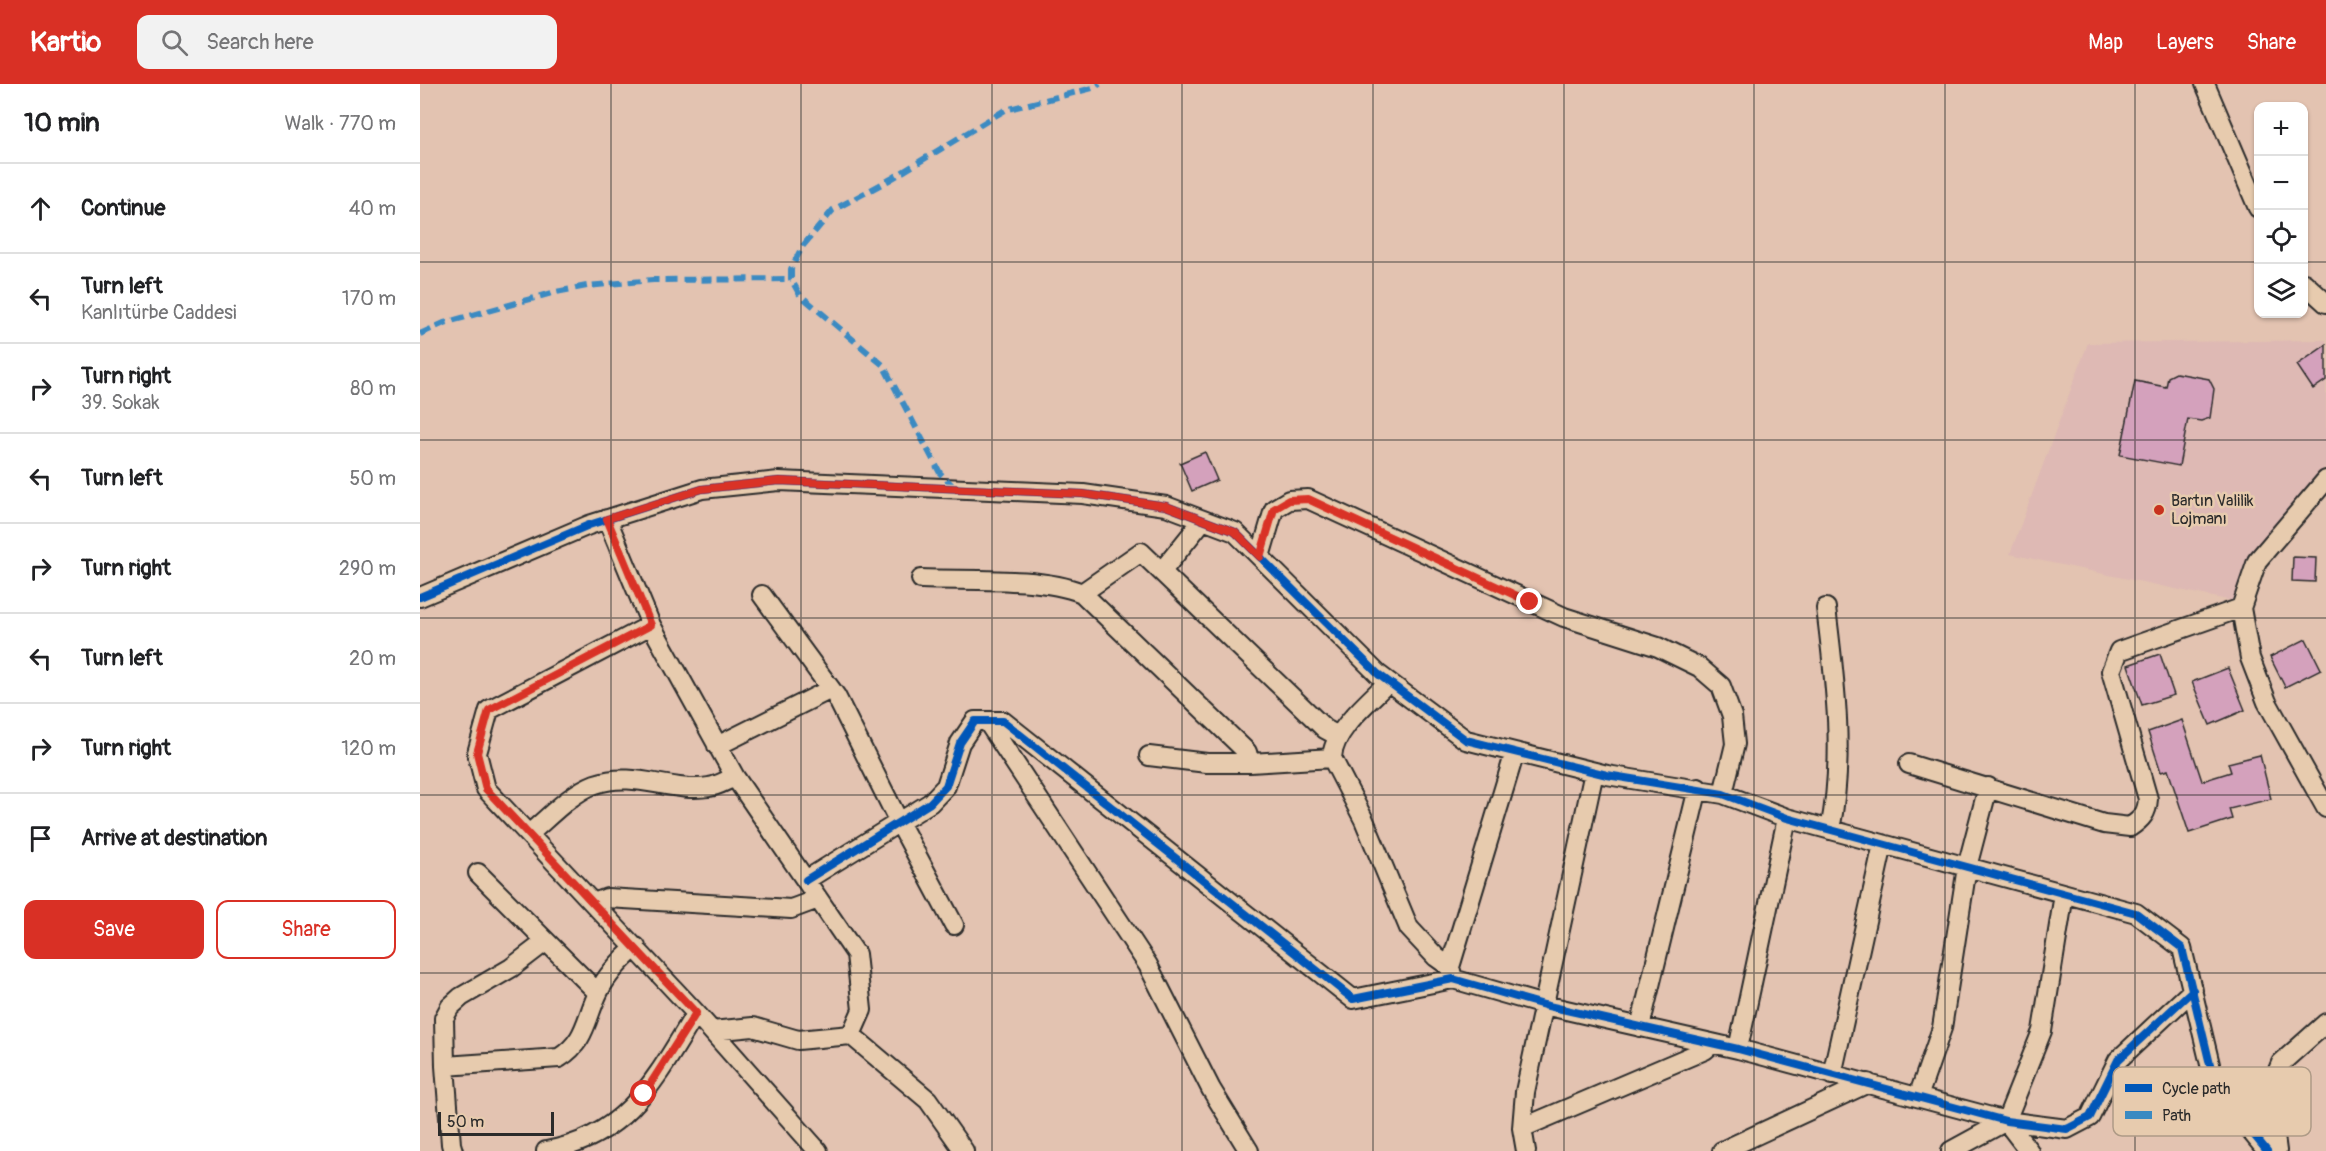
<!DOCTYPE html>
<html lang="en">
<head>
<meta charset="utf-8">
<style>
	:root { --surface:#fff; --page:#f2f2f2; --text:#202124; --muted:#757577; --line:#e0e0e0; --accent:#d93025 }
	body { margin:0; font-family:Pangolin,sans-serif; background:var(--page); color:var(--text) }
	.controls { position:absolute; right:18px; top:18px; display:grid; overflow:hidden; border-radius:12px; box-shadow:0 2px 4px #0004 }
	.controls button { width:54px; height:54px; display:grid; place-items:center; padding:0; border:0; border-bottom:2px solid var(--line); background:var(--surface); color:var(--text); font:30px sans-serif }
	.scale { position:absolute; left:18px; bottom:15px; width:116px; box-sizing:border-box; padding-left:6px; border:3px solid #2b2b2b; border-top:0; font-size:16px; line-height:21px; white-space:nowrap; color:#2b2b2b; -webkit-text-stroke:4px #e7cbae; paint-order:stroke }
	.stop { position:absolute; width:18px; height:18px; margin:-14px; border:4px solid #d93025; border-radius:50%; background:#fff }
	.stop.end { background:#d93025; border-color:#fff; box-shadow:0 2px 6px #0008 }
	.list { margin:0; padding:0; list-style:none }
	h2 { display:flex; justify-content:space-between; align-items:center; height:78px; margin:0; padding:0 24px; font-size:26px }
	h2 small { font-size:20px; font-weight:400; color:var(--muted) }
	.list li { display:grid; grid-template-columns:39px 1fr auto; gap:18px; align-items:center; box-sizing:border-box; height:90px; padding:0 24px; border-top:2px solid var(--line) }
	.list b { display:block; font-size:22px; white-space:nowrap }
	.list p { margin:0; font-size:20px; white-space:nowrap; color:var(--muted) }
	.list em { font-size:20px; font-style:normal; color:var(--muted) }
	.actions { display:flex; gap:12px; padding:18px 24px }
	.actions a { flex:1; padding:14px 0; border:2px solid var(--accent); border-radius:12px; text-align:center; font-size:21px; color:var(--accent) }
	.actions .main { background:var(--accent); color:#fff }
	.icon { flex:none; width:33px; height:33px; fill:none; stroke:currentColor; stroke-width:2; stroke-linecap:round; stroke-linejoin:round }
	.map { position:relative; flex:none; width:1906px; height:1067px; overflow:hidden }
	header { display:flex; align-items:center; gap:36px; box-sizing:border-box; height:84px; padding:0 30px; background:var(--accent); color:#fff }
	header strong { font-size:28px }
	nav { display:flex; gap:33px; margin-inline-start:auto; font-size:21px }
	.search { width:420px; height:54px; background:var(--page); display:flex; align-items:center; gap:15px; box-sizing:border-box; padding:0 21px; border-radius:12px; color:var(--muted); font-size:22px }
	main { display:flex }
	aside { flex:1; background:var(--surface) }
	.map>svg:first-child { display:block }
	.built { fill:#deb9b4 }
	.building { fill:#d4a1bc; stroke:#2b2b2b; stroke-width:1.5 }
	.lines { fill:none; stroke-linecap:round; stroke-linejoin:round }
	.minor-casing { stroke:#2b2b2b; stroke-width:22 }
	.minor { stroke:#e7cbae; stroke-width:18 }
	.quiet { stroke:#3a8ac2; stroke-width:6; stroke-dasharray:12 6; stroke-linecap:butt }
	.cycleway-casing { stroke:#e7cbae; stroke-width:11 }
	.cycleway { stroke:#0057b8; stroke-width:8 }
	.route { stroke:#d93025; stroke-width:8 }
	.grid { fill:none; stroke:#2b2b2b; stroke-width:1.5; stroke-opacity:0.55 }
	.poi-dot { fill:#c8321e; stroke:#e7cbae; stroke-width:2 }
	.labels { text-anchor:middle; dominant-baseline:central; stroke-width:5; stroke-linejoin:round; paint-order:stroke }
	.poi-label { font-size:16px; fill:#2b2b2b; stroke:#e7cbae; text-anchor:start }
	.key { fill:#e7cbae; stroke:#af9b87; stroke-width:1.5 }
	.key-label { font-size:16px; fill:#2b2b2b }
</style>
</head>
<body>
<header>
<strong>Kartio</strong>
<div class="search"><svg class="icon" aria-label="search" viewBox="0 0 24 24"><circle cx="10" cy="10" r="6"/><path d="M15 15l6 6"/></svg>Search here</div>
<nav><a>Map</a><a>Layers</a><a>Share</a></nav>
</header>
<main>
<aside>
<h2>10 min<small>Walk · 770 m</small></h2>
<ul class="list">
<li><svg class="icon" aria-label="ahead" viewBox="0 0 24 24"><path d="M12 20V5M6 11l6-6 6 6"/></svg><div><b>Continue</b></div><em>40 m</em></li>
<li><svg class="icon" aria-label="left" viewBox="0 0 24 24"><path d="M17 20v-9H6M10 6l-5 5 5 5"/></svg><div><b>Turn left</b><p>Kanlıtürbe Caddesi</p></div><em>170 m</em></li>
<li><svg class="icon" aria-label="right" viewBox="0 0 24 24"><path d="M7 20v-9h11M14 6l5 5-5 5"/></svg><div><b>Turn right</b><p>39. Sokak</p></div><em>80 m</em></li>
<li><svg class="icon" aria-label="left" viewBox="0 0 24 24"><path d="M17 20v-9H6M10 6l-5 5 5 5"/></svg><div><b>Turn left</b></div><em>50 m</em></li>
<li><svg class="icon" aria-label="right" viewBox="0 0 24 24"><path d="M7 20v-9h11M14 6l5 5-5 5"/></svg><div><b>Turn right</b></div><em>290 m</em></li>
<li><svg class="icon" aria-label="left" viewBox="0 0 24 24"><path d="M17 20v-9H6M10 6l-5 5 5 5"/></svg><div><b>Turn left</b></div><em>20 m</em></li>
<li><svg class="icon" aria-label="right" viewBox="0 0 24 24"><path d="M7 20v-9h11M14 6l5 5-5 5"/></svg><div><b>Turn right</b></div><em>120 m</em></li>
<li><svg class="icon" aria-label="arrive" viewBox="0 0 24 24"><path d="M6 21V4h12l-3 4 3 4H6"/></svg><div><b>Arrive at destination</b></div></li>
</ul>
<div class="actions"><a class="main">Save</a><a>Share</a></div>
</aside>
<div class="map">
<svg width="1906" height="1067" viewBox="0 0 1906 1067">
	<rect width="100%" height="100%" fill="#e3c3b1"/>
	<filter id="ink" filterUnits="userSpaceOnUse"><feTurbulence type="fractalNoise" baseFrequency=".0167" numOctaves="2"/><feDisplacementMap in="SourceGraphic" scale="12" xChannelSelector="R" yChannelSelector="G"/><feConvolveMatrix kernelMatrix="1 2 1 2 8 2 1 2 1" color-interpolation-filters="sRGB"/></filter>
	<g filter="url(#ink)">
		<!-- built -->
		<path class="built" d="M 1906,256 L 1906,382 L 1826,483 L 1817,518 L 1590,470 L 1668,259 Z"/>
		<!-- building -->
		<path class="building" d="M 1906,261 L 1906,296 L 1893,305 L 1877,281 Z
			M 1756,289 L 1789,295 L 1794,305 L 1790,334 L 1781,337 L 1768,335 L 1759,382 L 1700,371 L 1715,297 L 1746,303 L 1748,293 Z
			M 785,368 L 797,396 L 772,407 L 760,379 Z
			M 1873,473 L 1896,474 L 1895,498 L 1872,497 Z
			M 1886,555 L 1901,585 L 1865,603 L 1850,573 Z
			M 1740,570 L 1754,611 L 1722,621 L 1708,581 Z
			M 1808,584 L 1825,626 L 1790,641 L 1772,598 Z
			M 1762,636 L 1782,697 L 1811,688 L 1808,679 L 1840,671 L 1851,715 L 1809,725 L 1812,735 L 1769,749 L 1748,686 L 1741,688 L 1728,648 Z"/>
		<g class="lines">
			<!-- minor casing -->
			<g class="minor-casing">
				<path id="minor" d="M 1785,0 L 1838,124
					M 1884,199 L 1906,219
					M 1906,396 L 1837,477 L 1821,524 L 1830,574 L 1847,618 L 1906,724
					M 187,435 L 231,541 L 315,693 L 436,870 L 442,926 L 431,951
					M 840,473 L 854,425 L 869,416 L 888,415 L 1144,533 L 1238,563 L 1279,583 L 1301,602 L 1312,632 L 1315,660 L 1303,710
					M 742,487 L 783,436
					M 501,495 C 548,497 620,492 662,509 L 827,668 L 830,679
					M 662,509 L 721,468 L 905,645 L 918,652
					M 342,511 L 416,612 L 479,738 L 534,841
					M 0,513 L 169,441 L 282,405 L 359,397 L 663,410 L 746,422 L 815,448 L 958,590 L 1046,656 L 1187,691 L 1303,710 L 1367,734 L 1716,829 L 1762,864 L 1794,997 L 1816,1029 L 1847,1067
					M 1406,524 C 1415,597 1425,672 1410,746
					M 231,541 L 69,626 L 57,669 L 66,705 L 276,929 L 398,1067
					M 968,598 C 949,618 913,646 912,674 L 944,736 L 989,844 L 1016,873 L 1030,883 L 1033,895
					M 567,637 L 728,881 L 791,1005 L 829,1067
					M 297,662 L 411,605
					M 729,672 L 787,679 L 830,679 L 912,674
					M 1489,680 L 1684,740 L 1710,743 C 1722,735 1727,729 1728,715 L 1691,587 L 1699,567 L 1821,524
					M 109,750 C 129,733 151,709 175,700 C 215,686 250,709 289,703 C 298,702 307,696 315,693
					M 58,789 L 178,909
					M 386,796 L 510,719 L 526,702 L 540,659 L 555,637 L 583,637 L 933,915 L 1033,895 L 1124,921 L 1318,965 L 1586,1037 L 1647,1045 L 1670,1033 L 1698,976 L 1773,906
					M 174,819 L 187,814 L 371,825 L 398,815
					M 1030,883 L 1095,668
					M 1220,943 L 1278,704
					M 292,947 L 333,943 L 378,956 L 431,951 L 508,1016 L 544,1067
					M 1318,965 L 1367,734
					M 25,982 L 139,974 C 167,956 165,935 179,907 C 188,889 201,876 216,863
					M 1412,991 L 1463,760
					M 1498,1013 L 1522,944 L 1547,783 L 1568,703
					M 1586,1037 L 1609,1067
					M 1102,1044 L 1105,1008 L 1174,688
					M 33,1067 L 31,1060 L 25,982 L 24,934 L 30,923 L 41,913 L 91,884 L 125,858
					M 126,1067 C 208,1053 236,994 276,929
					M 1106,1067 L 1102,1044 L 1285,966 L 1292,960
					M 1302,1067 L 1448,999
					M 1531,1067 L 1586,1037 L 1622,947 L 1644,810
					M 1857,1067 L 1849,1008 L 1861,979 L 1906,939"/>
			</g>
			<!-- minor -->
			<use href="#minor" class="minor"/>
			<!-- quiet -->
			<path class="quiet" d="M 0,250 L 24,239 L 136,208 L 167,202 L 233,196 L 371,195
				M 535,404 L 520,389 L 463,281 L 380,211 L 371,195 L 371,185 L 382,163 L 413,126 L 471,95 L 585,26 L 673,4 L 680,0"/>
			<!-- cycleway casing -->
			<g class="cycleway-casing">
				<path id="cycleway" d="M 0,513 L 169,441 L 282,405 L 359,397 L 663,410 L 746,422 L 815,448 L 958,590 L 1046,656 L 1187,691 L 1303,710 L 1367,734 L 1716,829 L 1762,864 L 1794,997 L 1816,1029 L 1847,1067
					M 386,796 L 510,719 L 526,702 L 540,659 L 555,637 L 583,637 L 933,915 L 1033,895 L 1124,921 L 1318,965 L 1586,1037 L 1647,1045 L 1670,1033 L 1698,976 L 1773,906"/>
			</g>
			<!-- cycleway -->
			<use href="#cycleway" class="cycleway"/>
		</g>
	</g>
	<g class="lines" filter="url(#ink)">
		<!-- route -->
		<path class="route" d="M 224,1010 L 276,929 L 66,705 L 57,669 L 69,626 L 231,541 L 187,435 L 282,405 L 359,397 L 663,410 L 746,422 L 815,448 L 840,473 L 854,425 L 869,416 L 888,415 L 1110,518"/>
	</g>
	<!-- grid -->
	<path class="grid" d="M 191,0 L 191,1067M 381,0 L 381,1067M 572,0 L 572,1067M 762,0 L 762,1067M 953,0 L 953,1067M 1144,0 L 1144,1067M 1334,0 L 1334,1067M 1525,0 L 1525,1067M 1715,0 L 1715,1067M 0,178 L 1838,178M 1884,178 L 1906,178M 0,356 L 1906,356M 0,534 L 1906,534M 0,711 L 1906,711M 0,889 L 1906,889"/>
	<!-- markers -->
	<circle class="poi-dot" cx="1739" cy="426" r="6"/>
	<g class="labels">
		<!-- poi labels -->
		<g class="poi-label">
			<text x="1751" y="417">Bartın Valilik<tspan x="1751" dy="18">Lojmanı</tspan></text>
		</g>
	</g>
	<!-- legend -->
	<rect x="1693" y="983" width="198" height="69" rx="9" class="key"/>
	<rect x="1705" y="1000" width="27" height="8" fill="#0057b8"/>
	<rect x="1705" y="1027" width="27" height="8" fill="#3a8ac2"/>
	<g class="key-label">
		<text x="1742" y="1010">Cycle path</text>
		<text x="1742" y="1037">Path</text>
	</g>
</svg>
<div class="controls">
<button>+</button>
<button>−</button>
<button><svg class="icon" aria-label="locate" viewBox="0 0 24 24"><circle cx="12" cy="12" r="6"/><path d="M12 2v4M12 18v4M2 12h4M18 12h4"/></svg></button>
<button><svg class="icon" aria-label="layers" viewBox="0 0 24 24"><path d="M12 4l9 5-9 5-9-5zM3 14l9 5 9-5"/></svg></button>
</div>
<div class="scale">50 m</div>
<div class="stop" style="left:224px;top:1010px"></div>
<div class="stop end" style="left:1110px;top:518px"></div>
</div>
</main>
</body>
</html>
